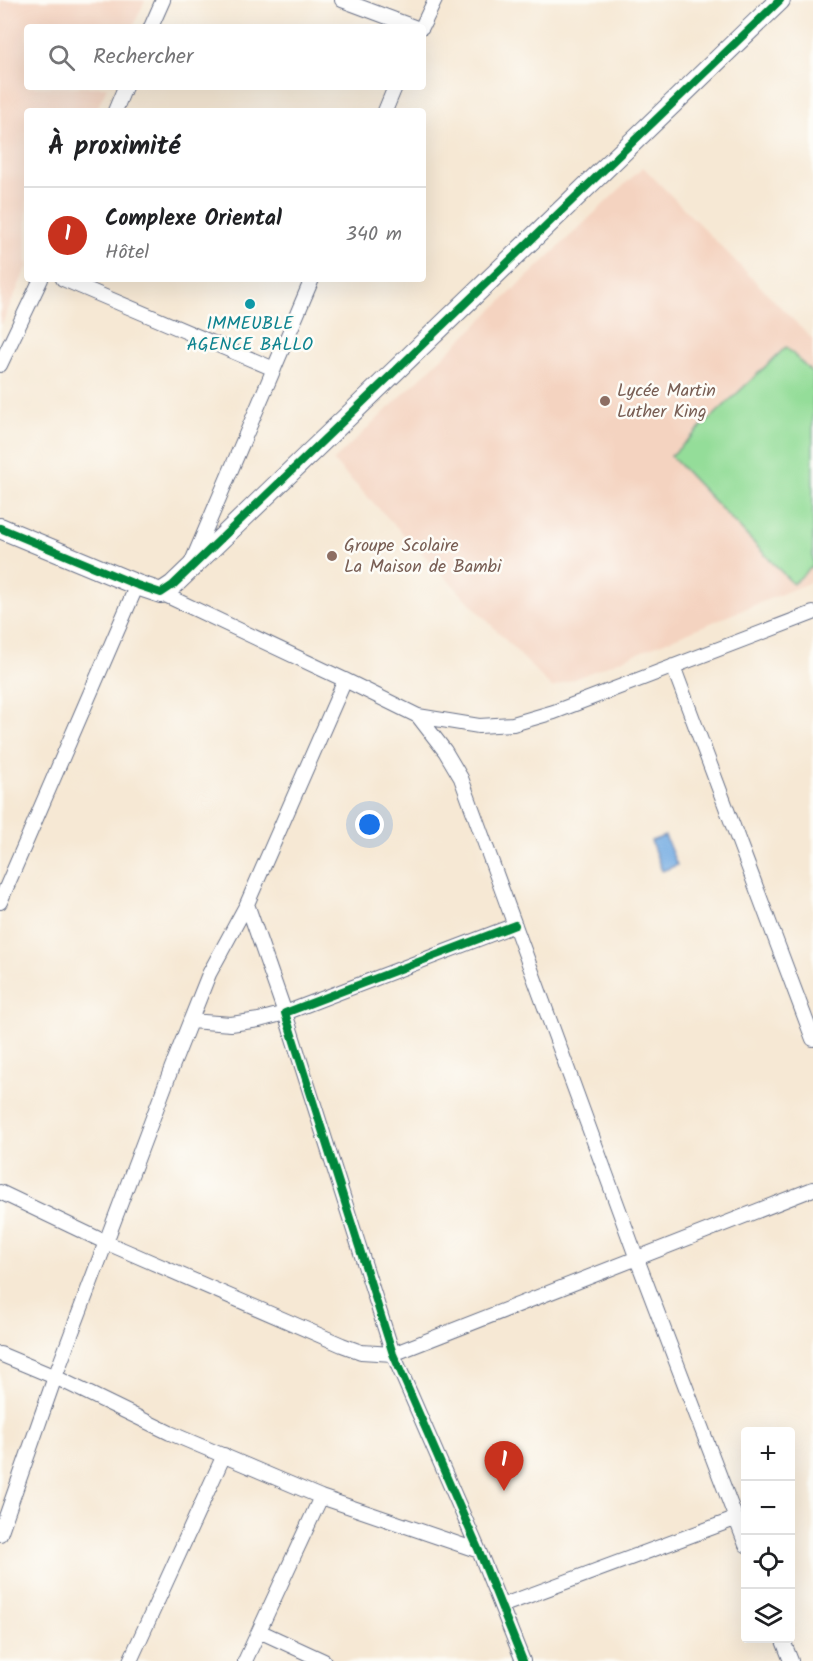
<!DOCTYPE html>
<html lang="fr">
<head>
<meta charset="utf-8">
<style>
	:root { --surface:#fff; --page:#f6f6f6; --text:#202124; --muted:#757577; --line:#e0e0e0; --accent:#c8321e }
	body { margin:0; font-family:Kalam,sans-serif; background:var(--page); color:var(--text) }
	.controls { position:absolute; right:18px; bottom:18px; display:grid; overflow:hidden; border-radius:6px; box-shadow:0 6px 24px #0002 }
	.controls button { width:54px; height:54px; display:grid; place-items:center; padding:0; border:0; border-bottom:2px solid var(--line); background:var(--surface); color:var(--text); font:30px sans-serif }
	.you { position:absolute; left:370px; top:825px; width:21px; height:21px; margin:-15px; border:4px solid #fff; border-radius:50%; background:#1a73e8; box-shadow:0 0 0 9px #1a73e833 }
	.badge { display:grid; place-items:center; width:39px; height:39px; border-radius:50%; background:var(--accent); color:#fff; font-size:20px; font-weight:700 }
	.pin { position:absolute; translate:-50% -50px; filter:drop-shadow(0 2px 3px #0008) }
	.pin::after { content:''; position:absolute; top:32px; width:21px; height:18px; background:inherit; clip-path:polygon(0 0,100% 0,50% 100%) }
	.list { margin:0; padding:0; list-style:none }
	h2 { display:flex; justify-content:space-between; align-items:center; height:78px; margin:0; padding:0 24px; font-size:26px }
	h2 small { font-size:20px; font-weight:400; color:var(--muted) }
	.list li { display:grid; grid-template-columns:39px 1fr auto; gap:18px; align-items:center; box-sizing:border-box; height:96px; padding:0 24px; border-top:2px solid var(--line) }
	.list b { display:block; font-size:22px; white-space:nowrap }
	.list p { margin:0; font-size:20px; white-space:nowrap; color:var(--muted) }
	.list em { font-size:20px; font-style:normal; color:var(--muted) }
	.icon { flex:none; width:33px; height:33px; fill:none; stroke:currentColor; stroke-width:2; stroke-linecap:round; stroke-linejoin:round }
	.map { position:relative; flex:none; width:813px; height:1661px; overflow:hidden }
	.search { position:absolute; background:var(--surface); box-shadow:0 6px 24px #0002; left:24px; top:24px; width:402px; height:66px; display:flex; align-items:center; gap:15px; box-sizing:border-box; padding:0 21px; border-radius:6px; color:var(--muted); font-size:22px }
	.panel { position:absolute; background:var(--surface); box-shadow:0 6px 24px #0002; left:24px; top:108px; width:402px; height:174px; border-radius:6px }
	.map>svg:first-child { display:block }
	.built { fill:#f4d3c0 }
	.green { fill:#94dd99; stroke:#58867c; stroke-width:1.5 }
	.water { fill:#73abe2; stroke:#476da0; stroke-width:1.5 }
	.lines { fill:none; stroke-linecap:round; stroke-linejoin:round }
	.street-casing { stroke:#687087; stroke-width:16 }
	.secondary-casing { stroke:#687087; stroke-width:22 }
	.street { stroke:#fff; stroke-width:14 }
	.secondary { stroke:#fff; stroke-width:20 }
	.cycleway-casing { stroke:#fdfcf7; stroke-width:11 }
	.cycleway { stroke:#00873e; stroke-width:8 }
	.culture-dot { fill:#0f9aa8; stroke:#fdfcf7; stroke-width:2 }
	.education-dot { fill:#8d6e63; stroke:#fdfcf7; stroke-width:2 }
	.labels { text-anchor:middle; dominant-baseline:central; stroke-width:5; stroke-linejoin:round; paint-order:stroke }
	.culture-label { font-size:18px; fill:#0d838f; stroke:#fdfcf7 }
	.education-label { font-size:18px; fill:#785e54; stroke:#fdfcf7; text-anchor:start }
</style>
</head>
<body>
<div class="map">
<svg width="813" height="1661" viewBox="0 0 813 1661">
	<rect width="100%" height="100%" fill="#fdfcf7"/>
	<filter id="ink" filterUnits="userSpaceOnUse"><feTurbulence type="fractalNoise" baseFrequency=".0167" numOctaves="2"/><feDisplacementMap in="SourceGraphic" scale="12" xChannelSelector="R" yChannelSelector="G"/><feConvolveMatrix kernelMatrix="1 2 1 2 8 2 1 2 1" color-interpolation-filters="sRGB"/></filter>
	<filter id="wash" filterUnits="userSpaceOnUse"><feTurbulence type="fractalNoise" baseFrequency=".008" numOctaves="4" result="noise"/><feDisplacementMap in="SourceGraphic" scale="24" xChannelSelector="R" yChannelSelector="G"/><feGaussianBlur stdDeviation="1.35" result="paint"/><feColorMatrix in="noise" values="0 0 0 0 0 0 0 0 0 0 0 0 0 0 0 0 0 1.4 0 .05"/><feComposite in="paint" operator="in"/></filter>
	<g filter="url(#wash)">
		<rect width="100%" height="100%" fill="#f6e8d4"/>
		<!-- built -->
		<path class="built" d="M 0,0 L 145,0 L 133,27 L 27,27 L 27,87 L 107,87 L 96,111 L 27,111 L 27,267 L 0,328 Z
			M 643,167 L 813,340 L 813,581 L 552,688 L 333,461 Z"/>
		<!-- green -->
		<path class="green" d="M 786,347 L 813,374 L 813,566 L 793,584 L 671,456 Z"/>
		<!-- water -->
		<path class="water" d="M 665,836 L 677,865 L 662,871 L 651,841 Z"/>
	</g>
	<g filter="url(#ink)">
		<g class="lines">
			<!-- street casing -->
			<g class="street-casing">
				<path id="street" d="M 342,0 L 414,27
					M 151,27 L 163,0
					M 422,27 L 435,0
					M 115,111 L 125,87
					M 385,111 L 395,87
					M 63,279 L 274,369
					M 0,365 L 41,279
					M 191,564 L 312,279
					M 161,593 L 345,680 L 418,716 L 479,726 L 513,724 L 554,712 L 813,613
					M 673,666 L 813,1039
					M 418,716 L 445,751 L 461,778 L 637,1259 L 746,1545
					M 0,902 L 137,585
					M 515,925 L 285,1013 L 393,1354 L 479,1551 L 523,1661
					M 190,1021 L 231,1024 L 259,1020 L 285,1013 L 247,904
					M 0,1192 L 105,1242 L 342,1345 L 361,1352 L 393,1354 L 813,1189
					M 0,1354 L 55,1377 L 170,1433 L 321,1497 L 479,1551
					M 0,1534 L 55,1377 L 172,1067 L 209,974 L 247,904 L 345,680
					M 501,1606 L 735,1519
					M 259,1631 L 324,1661
					M 782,1638 L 791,1661
					M 130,1661 L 224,1455
					M 245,1661 L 321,1497"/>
			</g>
			<!-- secondary casing -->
			<g class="secondary-casing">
				<path id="secondary" d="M 0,528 L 137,585 L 161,593 L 173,585 L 780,0"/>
			</g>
			<!-- street -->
			<use href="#street" class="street"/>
			<!-- secondary -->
			<use href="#secondary" class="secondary"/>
			<!-- cycleway casing -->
			<g class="cycleway-casing">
				<path id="cycleway" d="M 0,528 L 137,585 L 161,593 L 173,585 L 780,0
					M 515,925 L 285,1013 L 393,1354 L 479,1551 L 523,1661"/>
			</g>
			<!-- cycleway -->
			<use href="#cycleway" class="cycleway"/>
		</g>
	</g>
	<!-- markers -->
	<circle class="culture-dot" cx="250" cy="304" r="6"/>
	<g class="education-dot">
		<circle cx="605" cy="401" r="6"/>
		<circle cx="332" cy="556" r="6"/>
	</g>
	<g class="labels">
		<!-- culture labels -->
		<g class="culture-label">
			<text x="250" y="324">IMMEUBLE<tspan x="250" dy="21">AGENCE BALLO</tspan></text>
		</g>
		<!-- education labels -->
		<g class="education-label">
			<text x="617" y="391">Lycée Martin<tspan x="617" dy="21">Luther King</tspan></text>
			<text x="344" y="546">Groupe Scolaire<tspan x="344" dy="21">La Maison de Bambi</tspan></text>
		</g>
	</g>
</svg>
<div class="controls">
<button>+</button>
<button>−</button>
<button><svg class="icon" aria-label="locate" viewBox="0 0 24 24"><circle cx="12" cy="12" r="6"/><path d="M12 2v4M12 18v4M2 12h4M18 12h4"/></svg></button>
<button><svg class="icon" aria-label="layers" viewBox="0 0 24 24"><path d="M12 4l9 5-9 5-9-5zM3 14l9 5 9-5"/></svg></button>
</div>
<div class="you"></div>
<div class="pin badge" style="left:504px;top:1491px">1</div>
<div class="search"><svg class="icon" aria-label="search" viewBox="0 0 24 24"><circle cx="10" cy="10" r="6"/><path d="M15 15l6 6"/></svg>Rechercher</div>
<section class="panel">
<h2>À proximité<small></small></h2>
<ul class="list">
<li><span class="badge">1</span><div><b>Complexe Oriental</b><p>Hôtel</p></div><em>340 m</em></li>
</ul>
</section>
</div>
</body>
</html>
